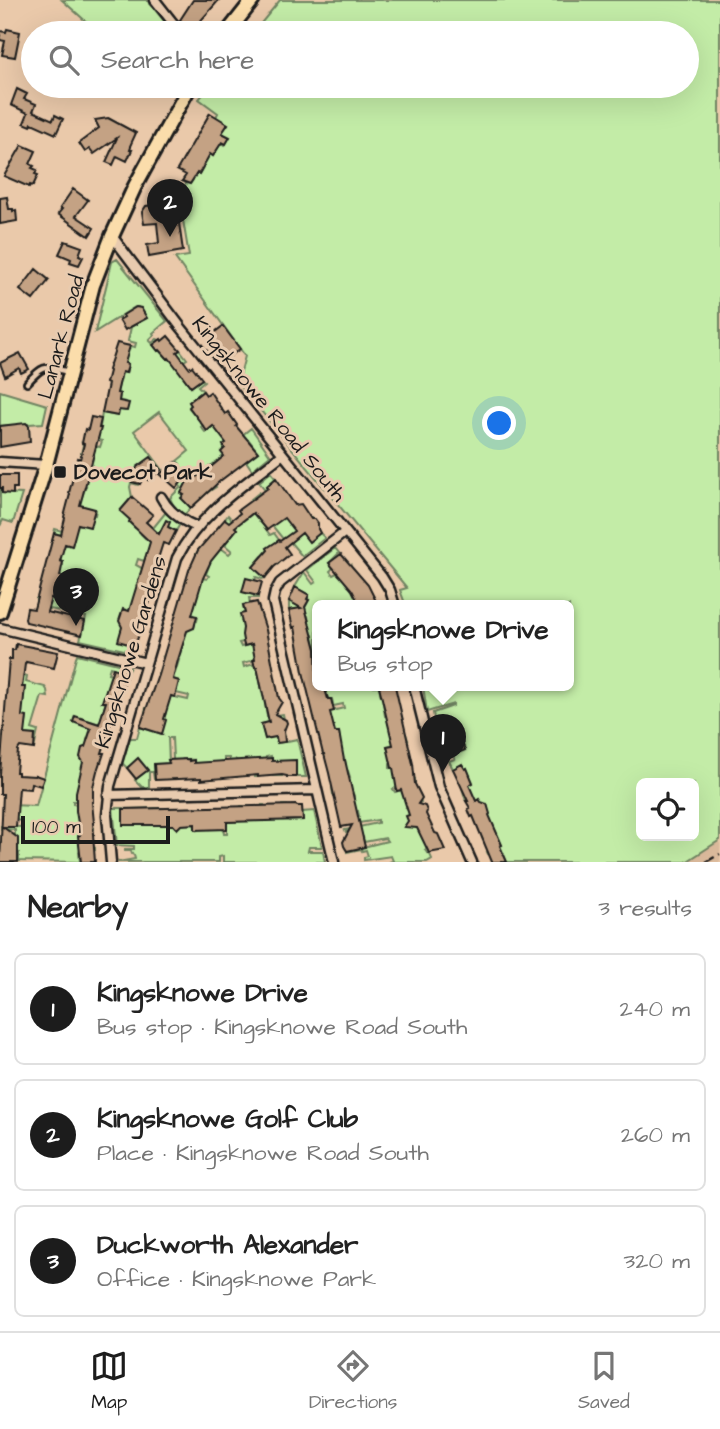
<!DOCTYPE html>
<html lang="en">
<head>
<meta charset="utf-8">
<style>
	:root { --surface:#fff; --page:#f2f2f2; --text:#222; --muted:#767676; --line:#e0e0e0; --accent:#1c1c1c }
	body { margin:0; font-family:"Architects Daughter",sans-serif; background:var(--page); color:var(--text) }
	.controls { position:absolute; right:21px; bottom:21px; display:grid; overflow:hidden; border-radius:10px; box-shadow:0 7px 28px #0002 }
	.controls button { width:63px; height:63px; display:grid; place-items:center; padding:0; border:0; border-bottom:2px solid var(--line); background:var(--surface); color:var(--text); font:35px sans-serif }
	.scale { position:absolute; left:21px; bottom:18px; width:149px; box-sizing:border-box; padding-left:7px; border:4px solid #1c1c1c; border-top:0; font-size:19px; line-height:24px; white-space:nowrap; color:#1c1c1c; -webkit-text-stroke:5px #e8cbaf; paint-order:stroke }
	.you { position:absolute; left:500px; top:424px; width:24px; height:24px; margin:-18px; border:5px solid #fff; border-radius:50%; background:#1a73e8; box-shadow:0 0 0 10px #1a73e833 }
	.badge { display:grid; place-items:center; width:46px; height:46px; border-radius:50%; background:var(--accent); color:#fff; font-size:23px; font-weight:700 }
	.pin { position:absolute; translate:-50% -58px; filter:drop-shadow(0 2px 4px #0008) }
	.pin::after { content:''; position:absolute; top:37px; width:24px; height:21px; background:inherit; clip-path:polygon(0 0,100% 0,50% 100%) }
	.popup { position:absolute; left:312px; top:600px; width:262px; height:91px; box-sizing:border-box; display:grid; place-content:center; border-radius:10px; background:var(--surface); filter:drop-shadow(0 2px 5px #0005); font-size:23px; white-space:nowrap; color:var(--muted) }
	.popup b { font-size:26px; color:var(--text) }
	.popup::after { content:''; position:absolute; left:50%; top:100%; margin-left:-14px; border:14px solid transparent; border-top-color:var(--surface) }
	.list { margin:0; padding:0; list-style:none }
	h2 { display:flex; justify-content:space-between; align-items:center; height:91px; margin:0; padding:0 28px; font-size:30px }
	h2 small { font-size:23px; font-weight:400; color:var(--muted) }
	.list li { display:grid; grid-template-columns:46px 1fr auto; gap:21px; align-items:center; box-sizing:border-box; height:112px; margin:0 14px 14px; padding:0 14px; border:2px solid var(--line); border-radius:10px }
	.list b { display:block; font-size:26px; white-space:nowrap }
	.list p { margin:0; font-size:23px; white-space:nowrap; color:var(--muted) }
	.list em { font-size:23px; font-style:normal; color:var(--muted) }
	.icon { flex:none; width:38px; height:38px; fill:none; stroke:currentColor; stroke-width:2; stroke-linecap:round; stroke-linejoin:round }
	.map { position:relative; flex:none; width:720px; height:862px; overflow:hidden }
	.search { position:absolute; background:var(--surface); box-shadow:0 7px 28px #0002; left:21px; right:21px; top:21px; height:77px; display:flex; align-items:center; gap:18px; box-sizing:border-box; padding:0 24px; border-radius:38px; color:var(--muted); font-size:26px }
	.sheet { height:469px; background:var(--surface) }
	nav { display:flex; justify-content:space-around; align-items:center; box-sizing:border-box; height:98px; border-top:2px solid var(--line); background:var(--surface); font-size:19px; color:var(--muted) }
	nav a { display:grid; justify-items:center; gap:4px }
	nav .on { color:var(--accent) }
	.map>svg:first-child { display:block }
	.built { fill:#dbba9c }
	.green { fill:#c3eca7; stroke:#708462; stroke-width:2; fill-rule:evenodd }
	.building { fill:#c4a284; stroke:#1c1c1c; stroke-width:2 }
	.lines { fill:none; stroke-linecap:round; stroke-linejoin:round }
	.service-casing { stroke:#1c1c1c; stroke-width:10 }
	.minor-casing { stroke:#1c1c1c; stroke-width:13 }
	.primary-casing { stroke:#1c1c1c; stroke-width:18 }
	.service { stroke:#e8cbaf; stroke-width:4.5 }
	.minor { stroke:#e8cbaf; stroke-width:8 }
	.primary { stroke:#fbddab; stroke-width:12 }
	.rail { stroke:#1c1c1c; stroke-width:2.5; stroke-dasharray:10 5; stroke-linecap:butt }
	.poi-dot { fill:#1c1c1c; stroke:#e8cbaf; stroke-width:2.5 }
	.labels { text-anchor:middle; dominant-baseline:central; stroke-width:6; stroke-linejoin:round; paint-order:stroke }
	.street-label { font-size:21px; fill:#1c1c1c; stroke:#e8cbaf }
	.poi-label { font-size:21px; font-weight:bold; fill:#1c1c1c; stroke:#e8cbaf; text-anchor:start }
</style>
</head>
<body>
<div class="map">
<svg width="720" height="862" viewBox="0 0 720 862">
	<rect width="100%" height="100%" fill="#eac9aa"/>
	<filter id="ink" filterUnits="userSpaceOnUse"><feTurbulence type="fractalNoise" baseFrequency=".0143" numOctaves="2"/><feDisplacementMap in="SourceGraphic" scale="14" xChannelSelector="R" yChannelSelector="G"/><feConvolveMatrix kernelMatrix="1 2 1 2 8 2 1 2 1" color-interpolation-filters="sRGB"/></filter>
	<g filter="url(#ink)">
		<!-- built -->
		<path class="built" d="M 720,840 L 720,862 L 687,862 L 689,860 Z"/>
		<!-- green -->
		<path class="green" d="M 62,0 L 147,0 L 174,33 L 99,33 Z
			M 280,0 L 720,0 L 720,840 L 686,862 L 507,862 L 504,855 L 500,857 L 497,850 L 488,854 L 487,852 L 502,845 L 493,825 L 487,828 L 488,808 L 487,804 L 482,805 L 479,800 L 476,801 L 474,798 L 466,801 L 462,788 L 473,782 L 467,769 L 465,769 L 462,764 L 453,769 L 449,761 L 455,759 L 453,755 L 465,750 L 454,731 L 438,738 L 433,713 L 453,706 L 453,704 L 427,712 L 423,686 L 569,686 L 569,606 L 406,606 L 400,590 L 407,588 L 238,383 L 245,356 L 175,258 L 189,256 L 180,202 L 186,183 L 190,184 L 193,180 L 193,171 L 199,174 L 203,167 L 194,144 L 213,156 L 221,143 L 225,145 L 229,138 L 222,133 L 228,124 L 216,117 L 218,113 L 199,99 L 210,86 L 687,86 L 687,33 L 253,33 ZM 641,783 L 694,783 L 694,836 L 641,836 Z
			M 117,259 L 167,321 L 153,333 L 154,335 L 149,340 L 152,343 L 157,339 L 159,340 L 155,347 L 158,351 L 160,350 L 168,359 L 180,350 L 187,359 L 184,361 L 185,363 L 178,369 L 191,387 L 202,379 L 204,381 L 198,386 L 203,391 L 189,402 L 191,405 L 189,408 L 200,421 L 222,411 L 201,427 L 205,432 L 215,425 L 229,440 L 223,445 L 225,448 L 221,452 L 224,456 L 204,471 L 216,487 L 208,492 L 198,479 L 193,487 L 182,498 L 191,508 L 184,515 L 174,507 L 170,498 L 181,487 L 179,485 L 180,464 L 177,461 L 189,451 L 159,412 L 134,431 L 162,469 L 161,470 L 151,457 L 138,467 L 145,477 L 142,480 L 134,477 L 132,482 L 139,484 L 138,485 L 131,483 L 130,487 L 132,497 L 120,511 L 132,517 L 129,522 L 135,528 L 146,522 L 149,525 L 141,534 L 145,538 L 166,512 L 180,524 L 176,531 L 164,525 L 154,543 L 159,557 L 147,553 L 144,561 L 138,559 L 136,565 L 158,577 L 157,580 L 141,575 L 153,595 L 152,598 L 135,593 L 135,646 L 133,652 L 80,640 L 86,617 L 41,607 L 42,603 L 36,601 L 36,599 L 49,602 L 51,598 L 56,599 L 59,590 L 62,590 L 65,577 L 50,573 L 54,563 L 63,565 L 63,562 L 59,560 L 65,544 L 72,545 L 74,538 L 54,533 L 55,529 L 62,531 L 63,527 L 78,524 L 90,526 L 81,512 L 95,515 L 96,510 L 78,505 L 82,497 L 86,486 L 74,482 L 76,473 L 89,476 L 93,458 L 81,454 L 83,445 L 82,443 L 100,447 L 102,441 L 98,440 L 102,413 L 118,416 L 119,412 L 115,411 L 115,409 L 125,411 L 127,409 L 128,405 L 126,402 L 119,401 L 120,394 L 117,393 L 122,372 L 126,373 L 128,365 L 125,363 L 127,354 L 124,345 L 135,347 L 136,343 L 128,341 L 131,327 L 146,318 L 138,307 L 135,307 L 95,332 L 112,262 Z
			M 0,391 L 47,405 L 43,423 L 0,426 Z
			M 251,428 L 270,455 L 252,470 L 246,461 L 258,452 L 249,440 L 234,450 L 230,445 Z
			M 271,472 L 276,478 L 267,486 L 277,499 L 280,513 L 291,526 L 304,523 L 311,517 L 313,519 L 300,529 L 309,541 L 320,533 L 325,538 L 302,556 L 286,537 L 283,539 L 266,518 L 261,522 L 270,535 L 274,533 L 279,540 L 275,546 L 273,544 L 267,548 L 279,563 L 278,564 L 268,554 L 262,556 L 253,567 L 265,578 L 262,579 L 256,577 L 255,580 L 246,579 L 243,592 L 258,596 L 258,598 L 249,598 L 250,604 L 243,605 L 245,613 L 266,637 L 239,643 L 241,647 L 252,644 L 270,656 L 243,663 L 244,667 L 254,664 L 255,667 L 257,667 L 263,696 L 278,693 L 278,694 L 264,698 L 267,716 L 283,714 L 284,719 L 261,724 L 265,738 L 284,734 L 285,736 L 276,738 L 278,743 L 297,739 L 306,777 L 296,777 L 296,761 L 281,761 L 282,776 L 273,776 L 271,756 L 266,757 L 266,761 L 257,762 L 258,777 L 255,777 L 255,772 L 236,760 L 237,777 L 234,777 L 234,769 L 230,769 L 229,758 L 224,758 L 224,762 L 196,763 L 196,778 L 194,760 L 183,759 L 175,764 L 176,779 L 174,779 L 172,738 L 168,738 L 169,763 L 155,779 L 154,779 L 153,772 L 149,772 L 149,787 L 142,787 L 135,780 L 147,770 L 138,759 L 127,768 L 122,763 L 130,738 L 137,738 L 140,727 L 162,734 L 145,712 L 146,708 L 165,713 L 153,692 L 188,700 L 189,696 L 176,693 L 179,681 L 158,675 L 160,669 L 175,673 L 179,660 L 164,656 L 173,652 L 180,654 L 184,641 L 170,636 L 179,632 L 186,634 L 188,627 L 194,628 L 195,624 L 194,622 L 177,615 L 197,621 L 198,617 L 192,615 L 202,578 L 207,579 L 209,576 L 206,574 L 210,563 L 196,554 L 199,549 L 221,548 L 229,554 L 232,551 L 212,534 L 227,541 L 237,529 L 225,519 L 228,515 L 233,521 L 239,516 L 243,521 L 257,510 L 250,500 L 260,492 L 267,500 L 271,497 L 259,482 Z
			M 0,488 L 2,488 L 2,493 L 22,494 L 13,523 L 3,520 L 0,526 Z
			M 335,548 L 339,553 L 329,563 L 333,568 L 330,571 L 333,575 L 337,573 L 339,575 L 350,566 L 345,581 L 348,586 L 366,583 L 368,587 L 359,604 L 355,606 L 317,606 L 317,660 L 313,635 L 296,632 L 310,629 L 308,616 L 297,609 L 289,610 L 289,601 L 302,608 L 304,605 L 306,606 L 309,600 L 307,599 L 309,595 L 295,587 L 304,572 L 313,584 L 316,582 L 307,570 Z
			M 77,654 L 130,667 L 127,673 L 110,667 L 108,673 L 114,675 L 112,682 L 123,686 L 121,692 L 107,688 L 103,702 L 117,706 L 117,708 L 105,705 L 100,722 L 111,725 L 110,727 L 87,720 L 82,725 L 91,728 L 87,740 L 105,746 L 104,748 L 96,746 L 95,750 L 85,747 L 82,748 L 81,759 L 84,760 L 79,783 L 93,787 L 76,801 L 73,801 L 73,804 L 77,805 L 79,830 L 94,828 L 94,829 L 87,830 L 80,850 L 95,848 L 95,850 L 79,852 L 80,862 L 19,861 L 19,853 L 0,852 L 0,851 L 9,851 L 15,837 L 15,830 L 1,829 L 1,826 L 21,827 L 21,821 L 16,820 L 10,805 L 36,806 Z
			M 24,675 L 27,676 L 26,682 L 45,687 L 47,690 L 48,697 L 42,696 L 32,729 L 38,731 L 34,749 L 35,735 L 21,734 L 20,722 L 26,723 L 27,717 L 21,716 L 24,687 L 22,687 Z
			M 324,686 L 379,686 L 381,696 L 389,694 L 397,699 L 383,703 L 385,716 L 394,715 L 392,737 L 406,734 L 408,740 L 401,742 L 392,748 L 391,745 L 387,746 L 389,753 L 411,760 L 390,764 L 390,768 L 396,767 L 399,782 L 415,779 L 415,782 L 393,789 L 395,792 L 401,790 L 420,800 L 421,802 L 406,808 L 419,827 L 441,842 L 425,850 L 427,853 L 429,852 L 432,859 L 427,862 L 389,862 L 393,861 L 391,856 L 364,860 L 364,857 L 368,856 L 366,850 L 362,851 L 361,849 L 347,852 L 347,851 L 387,841 L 385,838 L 364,842 L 363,837 L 360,837 L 358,829 L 346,832 L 345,830 L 378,823 L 378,820 L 359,823 L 354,817 L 359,816 L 358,811 L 353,811 L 354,796 L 352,791 L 333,794 L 332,788 L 347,785 L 346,778 L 350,777 L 348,771 L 344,772 L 335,768 L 346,765 L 345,760 L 341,761 L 336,740 L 340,739 L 339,732 L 320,736 L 333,727 L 330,714 L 315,715 L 344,708 L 343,704 L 329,707 L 329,706 L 333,704 L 332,699 L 328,699 Z
			M 262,805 L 264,805 L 265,815 L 283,820 L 282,805 L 287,805 L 289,821 L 303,820 L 302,812 L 314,811 L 322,847 L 309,847 L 308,851 L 323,851 L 325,862 L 223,862 L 223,856 L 219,857 L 219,862 L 118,862 L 135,859 L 134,855 L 132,854 L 131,851 L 125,851 L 125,849 L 134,849 L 134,846 L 117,845 L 113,808 L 124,808 L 124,809 L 162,808 L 162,825 L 194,824 L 197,831 L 197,827 L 223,826 L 224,834 L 227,834 L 227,822 L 241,821 L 241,806 L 243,806 L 243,816 L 263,821 Z"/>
		<!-- building -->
		<path class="building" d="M 193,0 L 219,0 L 190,33 L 180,20 Z
			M 7,29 L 20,32 L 15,57 L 2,55 L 5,41 L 0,40 L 0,31 L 6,32 Z
			M 17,89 L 27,94 L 24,99 L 36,104 L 33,111 L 53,120 L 55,115 L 63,119 L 56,134 L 32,123 L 31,126 L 24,123 L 28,113 L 11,105 Z
			M 210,113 L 228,124 L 222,133 L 230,137 L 226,144 L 222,142 L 213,156 L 210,154 L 199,174 L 197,173 L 190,184 L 182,181 L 186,175 L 177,170 Z
			M 108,118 L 136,133 L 130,146 L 131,147 L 130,150 L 132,150 L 127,161 L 117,156 L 113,165 L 106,162 L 117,138 L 94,154 L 90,149 L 85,152 L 79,143 L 99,128 L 95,120 Z
			M 22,145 L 36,151 L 30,164 L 34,166 L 32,168 L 37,170 L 35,174 L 38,175 L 33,186 L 30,185 L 29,187 L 4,176 Z
			M 73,189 L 88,200 L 76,216 L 94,228 L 89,236 L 58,214 L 62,209 L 60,208 Z
			M 7,197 L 9,209 L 13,209 L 13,211 L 16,210 L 17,221 L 0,224 L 0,198 Z
			M 161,201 L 161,204 L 176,202 L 183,251 L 149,257 L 147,245 L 159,243 L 157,223 L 144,224 L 142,212 L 146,206 L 153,205 L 153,202 Z
			M 65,241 L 82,247 L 79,255 L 83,257 L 79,265 L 70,262 L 71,259 L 59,254 Z
			M 36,269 L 49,280 L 33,300 L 20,290 Z
			M 136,307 L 141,308 L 147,318 L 125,330 L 119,320 L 124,317 L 123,315 Z
			M 223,326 L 240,349 L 227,358 L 211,335 Z
			M 168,336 L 180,350 L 177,352 L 189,368 L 192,366 L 202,379 L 191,387 L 169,358 L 168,359 L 160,350 L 158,351 L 153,345 L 161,339 L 162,341 Z
			M 117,343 L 130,346 L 125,363 L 128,364 L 126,373 L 122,372 L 117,393 L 120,394 L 119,401 L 129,403 L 127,411 L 119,410 L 118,416 L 102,413 L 108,384 L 106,383 L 109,371 L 108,370 Z
			M 20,353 L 29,369 L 21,373 L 19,368 L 5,376 L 0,363 Z
			M 203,391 L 206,395 L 210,392 L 225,414 L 228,412 L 237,425 L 236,426 L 258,452 L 220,481 L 191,508 L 181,498 L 184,495 L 181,493 L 190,476 L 194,479 L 210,466 L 211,467 L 224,456 L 221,452 L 225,448 L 223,445 L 226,443 L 213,426 L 207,431 L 189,407 L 191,405 L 189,402 Z
			M 91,417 L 101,419 L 99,428 L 101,428 L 80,505 L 95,509 L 90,527 L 78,524 L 72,546 L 65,544 L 60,561 L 63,562 L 60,576 L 65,577 L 62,591 L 59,590 L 57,599 L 51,598 L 47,612 L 85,621 L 82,635 L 26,622 L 25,619 L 27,608 L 34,609 L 54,533 L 61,535 L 65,518 L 64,517 L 70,494 L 69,493 L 78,458 L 80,459 L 84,444 L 82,443 L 85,429 L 88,430 Z
			M 26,423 L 29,426 L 30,442 L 0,447 L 0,426 Z
			M 151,457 L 161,470 L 148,480 L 144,475 L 140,484 L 132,482 L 137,467 Z
			M 175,462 L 189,475 L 176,488 L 160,474 Z
			M 0,475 L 17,475 L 17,488 L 13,488 L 13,494 L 2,493 L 2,488 L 0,488 Z
			M 276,478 L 295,505 L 301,504 L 311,519 L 315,519 L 318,523 L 318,529 L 320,533 L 309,542 L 302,533 L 285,547 L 290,554 L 274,567 L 265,578 L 253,567 L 268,550 L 267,548 L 279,540 L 280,541 L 294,531 L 284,518 L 267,530 L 253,513 L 235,527 L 237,529 L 211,561 L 203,578 L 192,615 L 197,616 L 194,628 L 187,631 L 178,660 L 173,679 L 179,681 L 175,697 L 171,696 L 164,719 L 166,720 L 162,734 L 140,727 L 158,675 L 189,570 L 198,550 L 225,519 L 229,522 L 240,513 L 238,510 L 268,488 L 267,486 Z
			M 132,497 L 153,515 L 146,522 L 159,534 L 166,520 L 170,522 L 168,527 L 176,531 L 169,545 L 163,543 L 156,565 L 160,566 L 156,579 L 157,580 L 135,646 L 118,641 L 122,627 L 119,621 L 123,609 L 129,611 L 150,542 L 129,522 L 130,520 L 120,511 Z
			M 341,554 L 368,585 L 377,603 L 372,606 L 360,606 L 352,590 L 329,563 Z
			M 246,578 L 262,582 L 258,596 L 242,592 Z
			M 295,587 L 309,595 L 307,599 L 309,600 L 305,607 L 316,649 L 317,686 L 324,686 L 328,699 L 331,699 L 334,711 L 330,712 L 335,732 L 339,732 L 344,760 L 345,760 L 365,847 L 347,851 L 344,846 L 343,842 L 352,825 L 341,827 L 329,773 L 324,754 L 323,754 L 303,672 L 295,627 L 293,628 L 289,610 L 301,608 L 289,601 Z
			M 257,602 L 266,630 L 279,698 L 282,702 L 275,714 L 286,720 L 287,723 L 284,731 L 285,742 L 277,743 L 276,737 L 265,739 L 261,724 L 269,722 L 257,667 L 255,667 L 253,660 L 255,659 L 252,644 L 244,646 L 242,635 L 243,628 L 240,614 L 245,613 L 243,605 Z
			M 16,644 L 58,652 L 54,668 L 26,662 L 25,664 L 22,687 L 25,687 L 22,716 L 27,717 L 25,734 L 35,735 L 34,749 L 20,747 L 18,750 L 16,772 L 18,772 L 18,775 L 35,776 L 35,775 L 44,778 L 41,786 L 31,783 L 30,789 L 19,788 L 16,827 L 3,827 L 18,838 L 18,862 L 0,862 L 3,794 L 0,794 L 0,774 L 9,659 L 12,659 L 12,650 L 15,650 Z
			M 113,668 L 127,673 L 102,753 L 104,753 L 101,762 L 100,762 L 97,771 L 93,787 L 93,802 L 92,802 L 94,823 L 93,823 L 94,834 L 93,834 L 95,862 L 81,862 L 78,836 L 80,835 L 76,811 L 76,792 L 83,762 L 80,757 L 82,748 L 85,747 L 91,729 L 73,722 L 75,716 L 99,724 L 106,702 L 102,702 Z
			M 379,686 L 395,686 L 413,764 L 415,784 L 422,798 L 418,804 L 425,806 L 427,811 L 426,814 L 435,833 L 438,834 L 445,850 L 429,853 L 417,828 L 404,827 L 408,821 L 406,816 L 409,815 L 401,790 L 397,791 L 393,768 L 392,768 L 387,746 L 393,745 Z
			M 455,731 L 457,736 L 459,735 L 465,750 L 453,755 L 445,735 Z
			M 138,758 L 148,770 L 136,779 L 127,768 Z
			M 272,758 L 272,761 L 296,760 L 296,777 L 287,777 L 287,776 L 282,775 L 258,777 L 258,775 L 201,780 L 201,778 L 155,780 L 154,764 L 169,763 L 168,760 L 189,759 L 189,761 L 194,760 L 194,763 Z
			M 462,764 L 465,769 L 467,768 L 473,783 L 469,785 L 476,801 L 479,799 L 481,802 L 487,804 L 490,814 L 489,815 L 502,845 L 500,846 L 507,862 L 492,862 L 473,816 L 471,817 L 468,809 L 470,808 L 466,801 L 468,801 L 453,769 Z
			M 296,805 L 297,806 L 302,806 L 303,820 L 227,822 L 227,829 L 195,830 L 195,824 L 181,825 L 177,829 L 173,825 L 123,825 L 123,809 Z"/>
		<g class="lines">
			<!-- service casing -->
			<g class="service-casing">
				<path id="service" d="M 27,383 C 45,363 45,367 70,372"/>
			</g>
			<!-- minor casing -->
			<g class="minor-casing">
				<path id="minor" d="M 155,0 L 181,33
					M 112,236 L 180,326 L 382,577 L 390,590 L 395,606
					M 0,462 L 46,465
					M 161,497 C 169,512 182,521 197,527
					M 0,628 L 146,663
					M 414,686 L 439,787 L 472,862
					M 108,795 L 317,790
					M 111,862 L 107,815 L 110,786 L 177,558 C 200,513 244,485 283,454
					M 334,862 L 273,601 L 275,592 L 280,583 L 345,532"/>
			</g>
			<!-- primary casing -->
			<g class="primary-casing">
				<path id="primary" d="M 227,33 L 253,0
					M 0,612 L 46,465 L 93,285 L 112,236 L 135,186 L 190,86"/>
			</g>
			<!-- service -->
			<use href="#service" class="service"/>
			<!-- minor -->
			<use href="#minor" class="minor"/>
			<!-- primary -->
			<use href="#primary" class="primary"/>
			<!-- rail -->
			<path class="rail" d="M 706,862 L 720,854"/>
		</g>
	</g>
	<!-- markers -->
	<rect class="poi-dot" x="53" y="465" width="14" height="14" rx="3.5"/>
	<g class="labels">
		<!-- street labels -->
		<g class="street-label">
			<text transform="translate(61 337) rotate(-75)">Lanark Road</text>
			<text transform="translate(269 409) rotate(51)">Kingsknowe Road South</text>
			<text transform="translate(131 652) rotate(-73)">Kingsknowe Gardens</text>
		</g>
		<!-- poi labels -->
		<g class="poi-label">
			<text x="74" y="472">Dovecot Park</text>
		</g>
	</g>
</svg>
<div class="controls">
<button><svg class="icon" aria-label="locate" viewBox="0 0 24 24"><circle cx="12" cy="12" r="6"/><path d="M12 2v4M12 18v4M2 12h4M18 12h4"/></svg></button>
</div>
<div class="scale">100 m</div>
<div class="you"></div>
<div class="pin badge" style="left:443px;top:772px">1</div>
<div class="popup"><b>Kingsknowe Drive</b>Bus stop</div>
<div class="pin badge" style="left:170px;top:237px">2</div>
<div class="pin badge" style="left:76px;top:626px">3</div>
<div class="search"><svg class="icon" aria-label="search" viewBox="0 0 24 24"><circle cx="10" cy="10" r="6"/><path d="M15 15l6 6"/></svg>Search here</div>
</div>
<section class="sheet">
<h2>Nearby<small>3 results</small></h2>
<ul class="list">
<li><span class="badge">1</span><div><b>Kingsknowe Drive</b><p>Bus stop · Kingsknowe Road South</p></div><em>240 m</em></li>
<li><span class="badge">2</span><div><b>Kingsknowe Golf Club</b><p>Place · Kingsknowe Road South</p></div><em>260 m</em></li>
<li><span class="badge">3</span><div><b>Duckworth Alexander</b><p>Office · Kingsknowe Park</p></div><em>320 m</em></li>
</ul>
</section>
<nav>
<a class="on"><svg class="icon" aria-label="map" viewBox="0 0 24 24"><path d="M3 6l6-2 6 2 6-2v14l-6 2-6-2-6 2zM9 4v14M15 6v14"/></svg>Map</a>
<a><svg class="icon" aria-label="directions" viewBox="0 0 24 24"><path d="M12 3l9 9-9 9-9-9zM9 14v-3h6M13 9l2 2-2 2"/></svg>Directions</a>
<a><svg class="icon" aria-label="saved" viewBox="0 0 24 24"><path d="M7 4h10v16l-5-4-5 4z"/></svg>Saved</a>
</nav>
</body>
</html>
